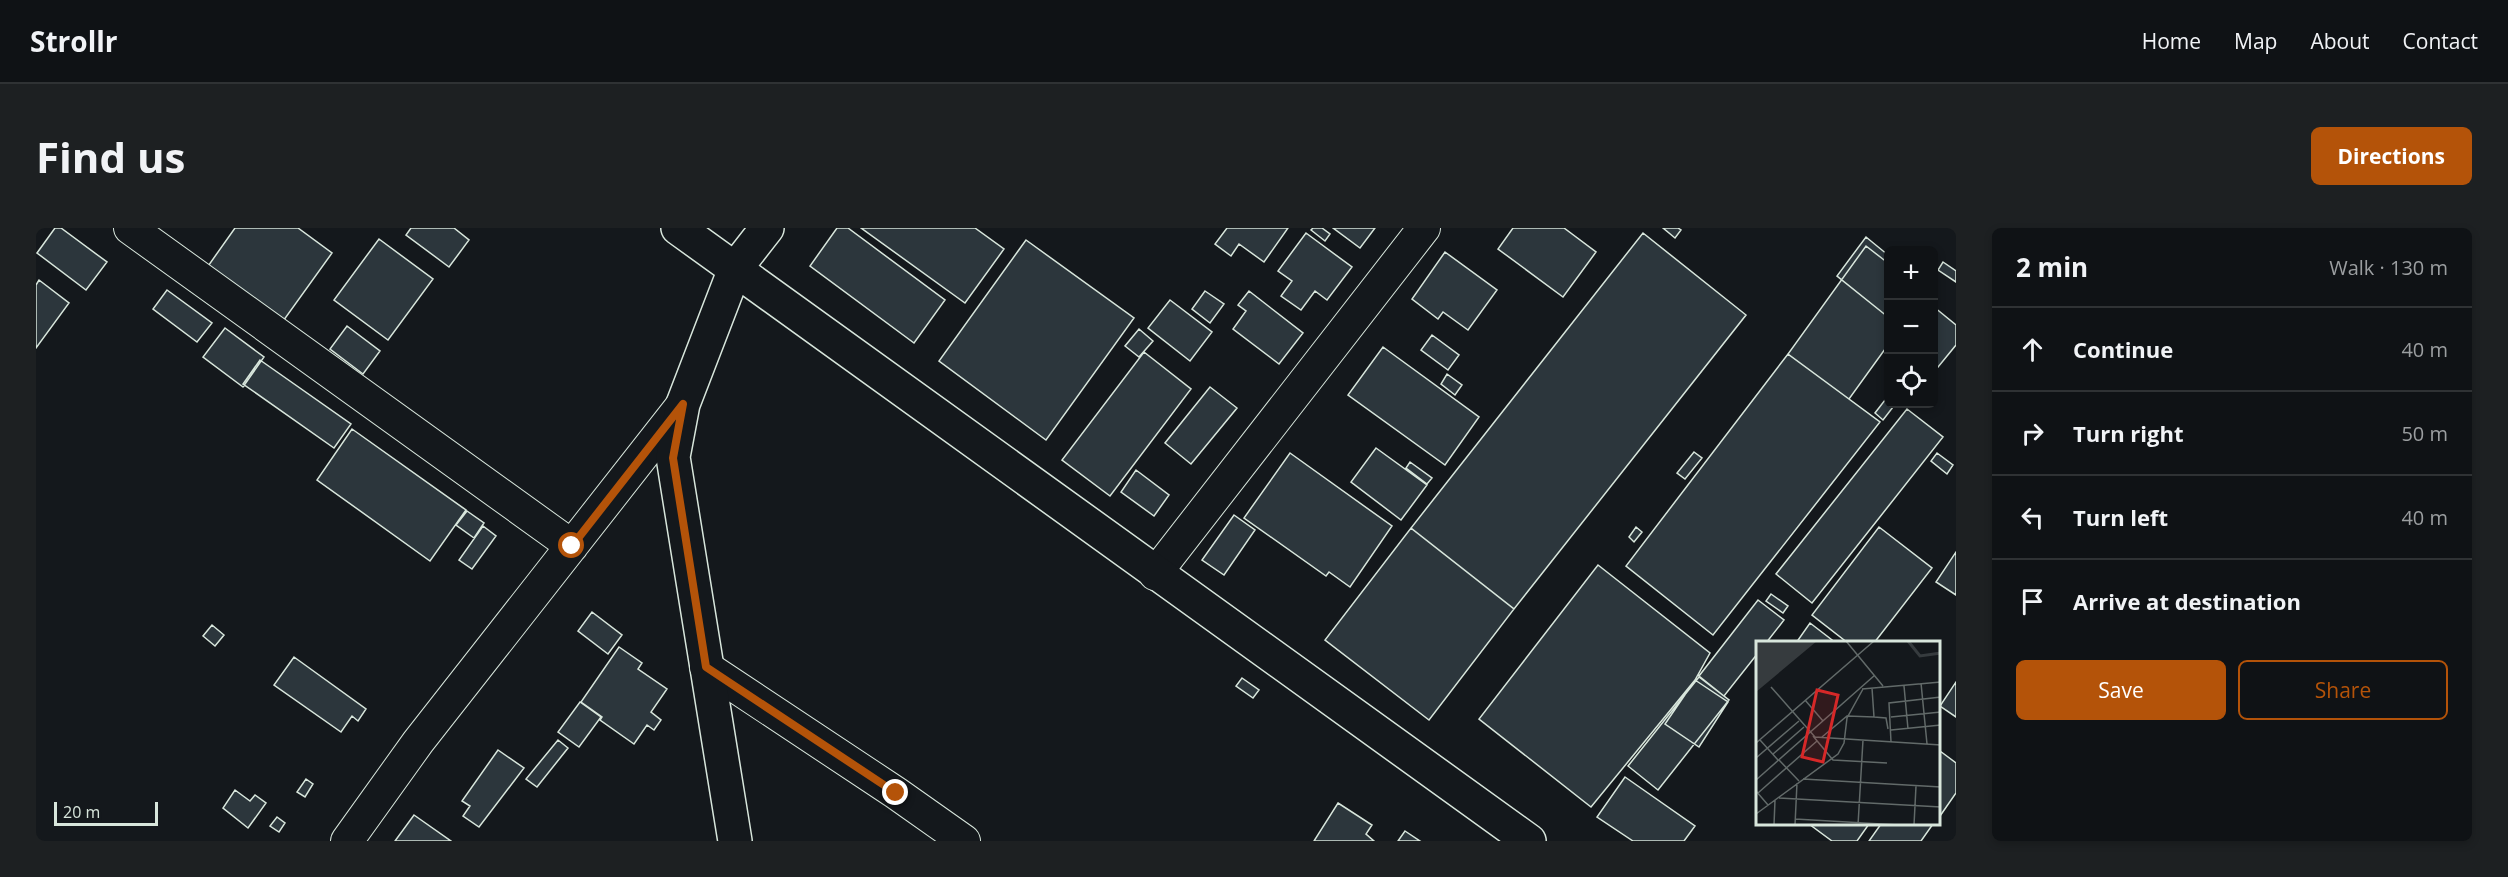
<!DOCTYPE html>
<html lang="en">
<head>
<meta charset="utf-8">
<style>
	:root { --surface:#0f1215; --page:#1d2022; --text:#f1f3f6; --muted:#9b9ea0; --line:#2f3234; --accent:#b45309 }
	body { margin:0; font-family:"Open Sans",sans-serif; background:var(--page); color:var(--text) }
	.controls { position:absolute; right:18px; top:18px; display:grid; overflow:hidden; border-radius:9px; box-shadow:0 3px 9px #0003 }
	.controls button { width:54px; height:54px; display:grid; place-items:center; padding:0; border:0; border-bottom:2px solid var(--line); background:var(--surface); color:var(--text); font:30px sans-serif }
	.scale { position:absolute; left:18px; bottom:15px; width:104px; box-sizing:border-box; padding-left:6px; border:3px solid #d8e6dc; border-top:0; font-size:16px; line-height:21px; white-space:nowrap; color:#d8e6dc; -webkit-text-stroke:4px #14181c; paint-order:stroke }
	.stop { position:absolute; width:18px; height:18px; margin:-14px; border:4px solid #b45309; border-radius:50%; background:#fff }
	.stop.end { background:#b45309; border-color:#fff; box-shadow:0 2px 6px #0008 }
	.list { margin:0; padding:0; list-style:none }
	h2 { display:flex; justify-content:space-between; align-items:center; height:78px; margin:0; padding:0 24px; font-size:26px }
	h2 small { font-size:20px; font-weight:400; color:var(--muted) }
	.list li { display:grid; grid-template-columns:39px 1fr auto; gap:18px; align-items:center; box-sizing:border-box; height:84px; padding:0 24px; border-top:2px solid var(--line) }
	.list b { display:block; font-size:22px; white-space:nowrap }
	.list em { font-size:20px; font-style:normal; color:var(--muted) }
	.actions { display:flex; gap:12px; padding:18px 24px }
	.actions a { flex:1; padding:14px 0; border:2px solid var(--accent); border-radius:9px; text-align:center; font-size:21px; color:var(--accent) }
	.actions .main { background:var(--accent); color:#fff }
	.icon { flex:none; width:33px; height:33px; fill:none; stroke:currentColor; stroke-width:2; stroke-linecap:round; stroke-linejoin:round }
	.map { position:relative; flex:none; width:1920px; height:613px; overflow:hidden; border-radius:9px }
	header { display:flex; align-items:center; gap:36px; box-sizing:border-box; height:84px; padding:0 30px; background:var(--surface); border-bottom:2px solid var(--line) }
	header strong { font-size:28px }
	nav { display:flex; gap:33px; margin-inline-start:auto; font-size:21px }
	.intro { display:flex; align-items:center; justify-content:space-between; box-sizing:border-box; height:144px; padding:0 36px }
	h1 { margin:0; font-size:42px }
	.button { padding:15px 27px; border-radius:9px; background:var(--accent); color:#fff; font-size:21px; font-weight:700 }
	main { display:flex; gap:36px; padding:0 36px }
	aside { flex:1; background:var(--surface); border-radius:9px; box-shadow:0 3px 9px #0003 }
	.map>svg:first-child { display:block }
	.building { fill:#2c363c; stroke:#d8e6dc; stroke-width:1.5 }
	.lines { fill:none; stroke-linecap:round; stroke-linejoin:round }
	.minor-casing { stroke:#d8e6dc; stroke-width:34 }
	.tertiary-casing { stroke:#d8e6dc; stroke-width:36 }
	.minor { stroke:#14181c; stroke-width:32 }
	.tertiary { stroke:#14181c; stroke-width:33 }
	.route { stroke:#b45309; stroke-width:8 }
	.inset-river { fill:none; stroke:#363b3e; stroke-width:3 }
	.inset-road { fill:none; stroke:#626a69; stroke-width:1.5 }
	.view { fill:#d62828; fill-opacity:0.15; stroke:#d62828; stroke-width:3 }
	.inset-edge { fill:none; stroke:#d8e6dc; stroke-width:3 }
</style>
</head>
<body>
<header>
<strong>Strollr</strong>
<nav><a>Home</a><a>Map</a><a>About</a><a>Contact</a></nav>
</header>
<div class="intro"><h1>Find us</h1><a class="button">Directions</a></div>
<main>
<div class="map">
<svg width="1920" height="613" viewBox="0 0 1920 613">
	<rect width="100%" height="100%" fill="#14181c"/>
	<!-- building -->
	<path class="building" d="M 19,0 L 25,0 L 71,34 L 50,62 L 1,25 Z
		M 199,0 L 262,0 L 296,25 L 245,96 L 170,41 Z
		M 375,0 L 418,0 L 433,12 L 413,39 L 370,7 Z
		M 801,0 L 812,0 L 909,72 L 878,115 L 774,38 Z
		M 825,0 L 939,0 L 968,21 L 929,75 Z
		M 1191,0 L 1252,0 L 1228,34 L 1203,16 L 1195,28 L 1179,16 Z
		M 1277,0 L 1286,0 L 1294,6 L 1289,13 L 1275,2 Z
		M 1297,0 L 1339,0 L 1324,20 Z
		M 1477,0 L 1528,0 L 1560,24 L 1527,69 L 1462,21 Z
		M 1627,0 L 1642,0 L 1645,2 L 1639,10 Z
		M 1270,5 L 1316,39 L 1291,72 L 1279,63 L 1265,82 L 1245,68 L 1256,53 L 1242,43 Z
		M 1607,5 L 1710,87 L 1478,381 L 1375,300 Z
		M 1830,9 L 1852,27 L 1852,89 L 1801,48 Z
		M 343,11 L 397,51 L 352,112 L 298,72 Z
		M 990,12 L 1098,90 L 1010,212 L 903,133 Z
		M 1830,18 L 1852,35 L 1852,117 L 1813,171 L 1752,126 Z
		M 1409,24 L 1461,62 L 1432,102 L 1407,84 L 1402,91 L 1376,71 Z
		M 1907,34 L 1920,43 L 1920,54 L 1902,42 Z
		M 3,52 L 33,75 L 0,120 L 0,57 Z
		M 131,62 L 176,95 L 161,114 L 117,81 Z
		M 1169,63 L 1188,76 L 1174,95 L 1156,81 Z
		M 1213,63 L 1267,105 L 1243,136 L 1197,101 L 1210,83 L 1202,77 Z
		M 1134,72 L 1176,104 L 1154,133 L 1112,100 Z
		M 1898,79 L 1920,97 L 1920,117 L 1898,144 Z
		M 311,98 L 344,123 L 327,146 L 294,121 Z
		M 189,100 L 228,129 L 207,159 L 167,129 Z
		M 1103,101 L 1117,113 L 1103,129 L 1089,118 Z
		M 1396,107 L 1423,127 L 1412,142 L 1385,122 Z
		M 1347,119 L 1443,189 L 1409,237 L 1312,167 Z
		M 1108,124 L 1155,161 L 1074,268 L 1026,232 Z
		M 1752,126 L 1844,194 L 1677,407 L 1590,338 Z
		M 224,132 L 315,196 L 298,220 L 207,156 Z
		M 1411,146 L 1426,157 L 1419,167 L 1405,156 Z
		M 1174,159 L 1201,180 L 1155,236 L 1129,215 Z
		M 1849,172 L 1857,179 L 1847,192 L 1839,185 Z
		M 1871,181 L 1907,209 L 1776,375 L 1740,346 Z
		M 316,201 L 430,282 L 394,333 L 281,252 Z
		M 1340,220 L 1391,257 L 1365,292 L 1315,254 Z
		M 1658,224 L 1666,230 L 1649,251 L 1641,245 Z
		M 1254,225 L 1356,298 L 1314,359 L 1293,344 L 1290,348 L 1208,290 Z
		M 1901,225 L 1917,237 L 1911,246 L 1895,233 Z
		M 1374,234 L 1396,250 L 1391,256 L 1370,240 Z
		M 1100,242 L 1133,267 L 1118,288 L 1085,264 Z
		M 431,283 L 448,295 L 438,310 L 420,297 Z
		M 1198,287 L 1219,302 L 1188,347 L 1166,332 Z
		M 447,298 L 460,308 L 436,341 L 423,332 Z
		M 1600,299 L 1606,304 L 1598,314 L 1593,309 Z
		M 1843,299 L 1896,340 L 1838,415 L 1812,415 L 1776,387 Z
		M 1375,300 L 1478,381 L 1393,492 L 1289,412 Z
		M 1920,324 L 1920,367 L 1900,354 Z
		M 1562,337 L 1674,425 L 1659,452 L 1555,579 L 1443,491 Z
		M 1735,366 L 1752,378 L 1747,385 L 1730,373 Z
		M 1722,372 L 1748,392 L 1730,415 L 1722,415 L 1722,425 L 1688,468 L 1663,448 Z
		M 556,384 L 586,407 L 572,426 L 542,403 Z
		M 1774,395 L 1800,415 L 1760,415 Z
		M 176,397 L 188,407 L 179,418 L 167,408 Z
		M 583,419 L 606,435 L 602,441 L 631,461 L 615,484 L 625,492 L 618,502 L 611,497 L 598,516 L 564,492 L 566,489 L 545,474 Z
		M 258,429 L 330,481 L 322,493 L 316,488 L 305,504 L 238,457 Z
		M 1663,449 L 1693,472 L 1622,562 L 1592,538 Z
		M 1206,450 L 1223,462 L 1217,470 L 1200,458 Z
		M 1659,452 L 1692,474 L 1663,519 L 1629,496 Z
		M 1920,454 L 1920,489 L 1904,478 Z
		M 544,474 L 565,489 L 543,519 L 522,504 Z
		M 522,512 L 532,520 L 501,559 L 490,551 Z
		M 462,522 L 488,540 L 443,599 L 427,588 L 434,578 L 426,573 Z
		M 1904,523 L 1920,535 L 1920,565 L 1904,588 Z
		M 1589,549 L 1659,598 L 1648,613 L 1597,613 L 1561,589 Z
		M 270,551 L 277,556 L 269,569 L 261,564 Z
		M 199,562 L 214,573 L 219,567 L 230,575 L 212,600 L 187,580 Z
		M 1302,575 L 1336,597 L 1330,606 L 1338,613 L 1278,613 Z
		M 378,587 L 415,613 L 359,613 Z
		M 241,589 L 249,595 L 243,604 L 234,598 Z
		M 1773,596 L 1833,596 L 1821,613 L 1796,613 Z
		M 1845,596 L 1897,596 L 1885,613 L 1833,613 Z
		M 1369,603 L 1384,613 L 1362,613 Z"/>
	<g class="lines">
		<!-- minor casing -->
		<g class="minor-casing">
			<path id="minor" d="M 94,0 L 536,318
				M 1119,346 L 1388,0
				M 670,439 L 860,565 L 928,613
				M 311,613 L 382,514 L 647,176"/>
		</g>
		<!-- tertiary casing -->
		<g class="tertiary-casing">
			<path id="tertiary" d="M 642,0 L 1493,613
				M 699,613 L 637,229 L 647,176 L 699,41 L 731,0"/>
		</g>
		<!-- minor -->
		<use href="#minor" class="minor"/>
		<!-- tertiary -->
		<use href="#tertiary" class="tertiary"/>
	</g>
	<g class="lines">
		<!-- route -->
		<path class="route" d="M 536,318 L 647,176 L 637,230 L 670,439 L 860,565"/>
	</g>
	<!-- overview -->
	<g transform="translate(1720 413)">
		<rect width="184" height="184" fill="#14181c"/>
		<path d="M 0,0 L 61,0 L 0,51 Z" fill="#363b3e"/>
		<path class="inset-river" d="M 152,0 L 164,15 L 185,12"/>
		<path class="inset-road" d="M 90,0 L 127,45M 165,42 L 171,103M 148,45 L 152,88M 15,46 L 59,96 L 185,104M 106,48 L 185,41M 49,59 L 67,80M 118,76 L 130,77 L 132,88M 135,76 L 185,71M 135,89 L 185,84M 57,95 L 77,119 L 131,122M 66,96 L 91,75 L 118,76 L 116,47M 4,99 L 22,119M 135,101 L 133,62 L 185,56M 0,102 L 118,0M 17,113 L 48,86M 0,117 L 43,80M 23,119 L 43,140M 47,138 L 185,146M 0,139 L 119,34M 0,150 L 12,164M 2,152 L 61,100M 23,157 L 185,166M 0,173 L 82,113 L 88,102 L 91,77 L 107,48M 39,178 L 143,184M 18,184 L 19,159M 39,184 L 41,142M 102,184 L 107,99M 158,184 L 160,145"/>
		<path class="view" d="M 61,49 L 82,54 L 67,121 L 46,116 Z"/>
		<rect width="184" height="184" class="inset-edge"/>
	</g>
</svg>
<div class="controls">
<button>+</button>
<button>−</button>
<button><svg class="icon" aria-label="locate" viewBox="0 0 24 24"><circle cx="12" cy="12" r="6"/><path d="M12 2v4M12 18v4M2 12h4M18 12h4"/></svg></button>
</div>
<div class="scale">20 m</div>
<div class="stop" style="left:536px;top:318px"></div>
<div class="stop end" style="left:860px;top:565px"></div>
</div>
<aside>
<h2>2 min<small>Walk · 130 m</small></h2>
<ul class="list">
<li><svg class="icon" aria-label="ahead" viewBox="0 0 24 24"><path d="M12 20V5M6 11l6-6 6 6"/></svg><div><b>Continue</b></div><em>40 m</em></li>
<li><svg class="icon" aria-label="right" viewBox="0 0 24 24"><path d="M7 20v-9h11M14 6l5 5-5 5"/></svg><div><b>Turn right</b></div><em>50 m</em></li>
<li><svg class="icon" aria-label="left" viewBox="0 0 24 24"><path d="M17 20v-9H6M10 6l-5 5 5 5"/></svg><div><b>Turn left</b></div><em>40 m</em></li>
<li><svg class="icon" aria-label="arrive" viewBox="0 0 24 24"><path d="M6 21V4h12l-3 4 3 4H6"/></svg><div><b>Arrive at destination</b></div></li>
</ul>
<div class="actions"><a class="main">Save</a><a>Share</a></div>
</aside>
</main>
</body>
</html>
